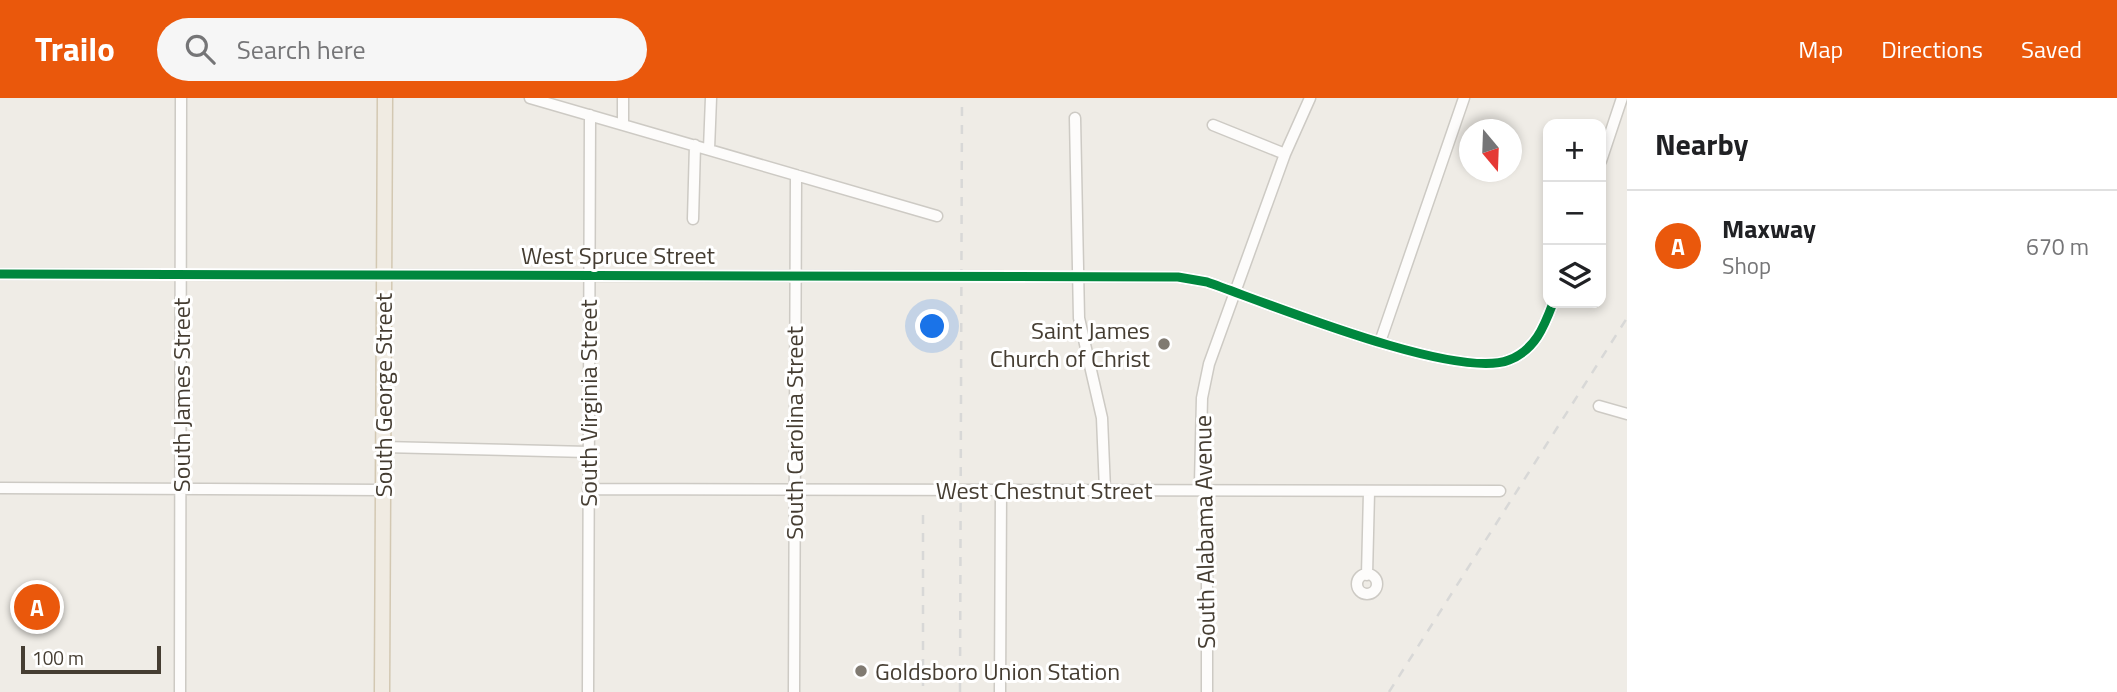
<!DOCTYPE html>
<html lang="en">
<head>
<meta charset="utf-8">
<style>
	:root { --surface:#fff; --page:#f6f6f6; --text:#202124; --muted:#757577; --line:#e0e0e0; --accent:#ea580c }
	body { margin:0; font-family:"Titillium Web",sans-serif; background:var(--page); color:var(--text) }
	.controls { position:absolute; right:21px; top:21px; display:grid; overflow:hidden; border-radius:14px; box-shadow:0 4px 10px #0003 }
	.controls button { width:63px; height:63px; display:grid; place-items:center; padding:0; border:0; border-bottom:2px solid var(--line); background:var(--surface); color:var(--text); font:35px sans-serif }
	.compass { position:absolute; left:1459px; top:21px; width:63px; height:63px; border-radius:50%; background:var(--surface); box-shadow:0 4px 10px #0003; rotate:161deg }
	.scale { position:absolute; left:21px; bottom:18px; width:140px; box-sizing:border-box; padding-left:7px; border:4px solid #453d32; border-top:0; font-size:19px; line-height:24px; white-space:nowrap; color:#453d32; -webkit-text-stroke:5px #fff; paint-order:stroke }
	.you { position:absolute; left:933px; top:229px; width:24px; height:24px; margin:-18px; border:5px solid #fff; border-radius:50%; background:#1a73e8; box-shadow:0 0 0 10px #1a73e833 }
	.badge { display:grid; place-items:center; width:46px; height:46px; border-radius:50%; background:var(--accent); color:#fff; font-size:23px; font-weight:700 }
	.pin { position:absolute; translate:-50% -50%; border:4px solid #fff; box-shadow:0 2px 7px #0006 }
	.list { margin:0; padding:0; list-style:none }
	h2 { display:flex; justify-content:space-between; align-items:center; height:91px; margin:0; padding:0 28px; font-size:30px }
	h2 small { font-size:23px; font-weight:400; color:var(--muted) }
	.list li { display:grid; grid-template-columns:46px 1fr auto; gap:21px; align-items:center; box-sizing:border-box; height:112px; padding:0 28px; border-top:2px solid var(--line) }
	.list b { display:block; font-size:26px; white-space:nowrap }
	.list p { margin:0; font-size:23px; white-space:nowrap; color:var(--muted) }
	.list em { font-size:23px; font-style:normal; color:var(--muted) }
	.icon { flex:none; width:38px; height:38px; fill:none; stroke:currentColor; stroke-width:2; stroke-linecap:round; stroke-linejoin:round }
	.map { position:relative; flex:none; width:1627px; height:594px; overflow:hidden }
	header { display:flex; align-items:center; gap:42px; box-sizing:border-box; height:98px; padding:0 35px; background:var(--accent); color:#fff }
	header strong { font-size:33px }
	nav { display:flex; gap:38px; margin-inline-start:auto; font-size:24px }
	.search { width:490px; height:63px; background:var(--page); display:flex; align-items:center; gap:18px; box-sizing:border-box; padding:0 24px; border-radius:38px; color:var(--muted); font-size:26px }
	main { display:flex }
	aside { flex:1; background:var(--surface) }
	.map>svg:first-child { display:block }
	.lines { fill:none; stroke-linecap:round; stroke-linejoin:round }
	.minor-casing { stroke:#cdcac4; stroke-width:13 }
	.major-casing { stroke:#d3c8b2; stroke-width:17 }
	.minor { stroke:#fdfcfb; stroke-width:10 }
	.major { stroke:#f0ebe2; stroke-width:14 }
	.rail { stroke:#d8d8d7; stroke-width:2.5; stroke-dasharray:9 9; stroke-linecap:butt }
	.cycleway-casing { stroke:#fff; stroke-width:13 }
	.cycleway { stroke:#00873e; stroke-width:9 }
	.poi-dot { fill:#807a71; stroke:#fff; stroke-width:2.5 }
	.labels { text-anchor:middle; dominant-baseline:central; stroke-width:6; stroke-linejoin:round; paint-order:stroke }
	.street-label { font-size:24px; fill:#453d32; stroke:#fff }
	.poi-label { font-size:24px; fill:#453d32; stroke:#fff; text-anchor:end }
</style>
</head>
<body>
<header>
<strong>Trailo</strong>
<div class="search"><svg class="icon" aria-label="search" viewBox="0 0 24 24"><circle cx="10" cy="10" r="6"/><path d="M15 15l6 6"/></svg>Search here</div>
<nav><a>Map</a><a>Directions</a><a>Saved</a></nav>
</header>
<main>
<div class="map">
<svg width="1627" height="594" viewBox="0 0 1627 594">
	<rect width="100%" height="100%" fill="#efece6"/>
	<g class="lines">
		<!-- minor casing -->
		<g class="minor-casing">
			<path id="minor" d="M 530,0 L 937,118
				M 623,0 L 623,26
				M 1075,20 L 1079,220 L 1102,320 L 1105,392
				M 1213,27 L 1285,56
				M 709,51 L 711,0
				M 1601,63 L 1622,0
				M 693,121 L 695,47
				M 0,176 L 1178,179 L 1207,184 C 1267,205 1457,283 1509,262 C 1535,252 1544,229 1553,205
				M 1380,244 L 1464,0
				M 1599,308 L 1627,316
				M 383,349 L 588,354
				M 0,390 L 382,392
				M 588,391 L 1500,393
				M1357 486a10 10 0 1 1 20 0a10 10 0 1 1-20 0Z
				M 1367,477 L 1369,394
				M 180,594 L 181,0
				M 588,594 L 590,17
				M 794,594 L 796,77
				M 1000,594 L 1001,392
				M 1207,594 L 1207,394 L 1200,385 L 1202,300 L 1209,266 L 1285,56 L 1310,0"/>
		</g>
		<!-- major casing -->
		<g class="major-casing">
			<path id="major" d="M 382,594 L 385,0"/>
		</g>
		<!-- minor -->
		<use href="#minor" class="minor"/>
		<!-- major -->
		<use href="#major" class="major"/>
		<!-- rail -->
		<path class="rail" d="M 923,417 L 923,594
			M 960,594 L 962,0
			M 1389,594 L 1627,220"/>
		<!-- cycleway casing -->
		<g class="cycleway-casing">
			<path id="cycleway" d="M 0,176 L 1178,179 L 1207,184 C 1267,205 1457,283 1509,262 C 1535,252 1544,229 1553,205"/>
		</g>
		<!-- cycleway -->
		<use href="#cycleway" class="cycleway"/>
	</g>
	<!-- markers -->
	<g class="poi-dot">
		<circle cx="1164" cy="246" r="7"/>
		<circle cx="861" cy="573" r="7"/>
	</g>
	<g class="labels">
		<!-- street labels -->
		<g class="street-label">
			<text x="618" y="157">West Spruce Street</text>
			<text transform="translate(181 297) rotate(-90)">South James Street</text>
			<text transform="translate(383 297) rotate(-90)">South George Street</text>
			<text transform="translate(588 305) rotate(-90)">South Virginia Street</text>
			<text transform="translate(794 335) rotate(-90)">South Carolina Street</text>
			<text x="1044" y="392">West Chestnut Street</text>
			<text transform="translate(1204 434) rotate(-91)">South Alabama Avenue</text>
		</g>
		<!-- poi labels -->
		<g class="poi-label">
			<text x="1150" y="232">Saint James<tspan x="1150" dy="28">Church of Christ</tspan></text>
			<text x="875" y="573" text-anchor="start">Goldsboro Union Station</text>
		</g>
	</g>
</svg>
<div class="controls">
<button>+</button>
<button>−</button>
<button><svg class="icon" aria-label="layers" viewBox="0 0 24 24"><path d="M12 4l9 5-9 5-9-5zM3 14l9 5 9-5"/></svg></button>
</div>
<svg class="compass" viewBox="-18 -18 36 36"><path d="M0-13l5 13h-10z" fill="#e53935"/><path d="M0 13l5-13h-10z" fill="#757577"/></svg>
<div class="scale">100 m</div>
<div class="you"></div>
<div class="pin badge" style="left:37px;top:509px">A</div>
</div>
<aside>
<h2>Nearby<small></small></h2>
<ul class="list">
<li><span class="badge">A</span><div><b>Maxway</b><p>Shop</p></div><em>670 m</em></li>
</ul>
</aside>
</main>
</body>
</html>
